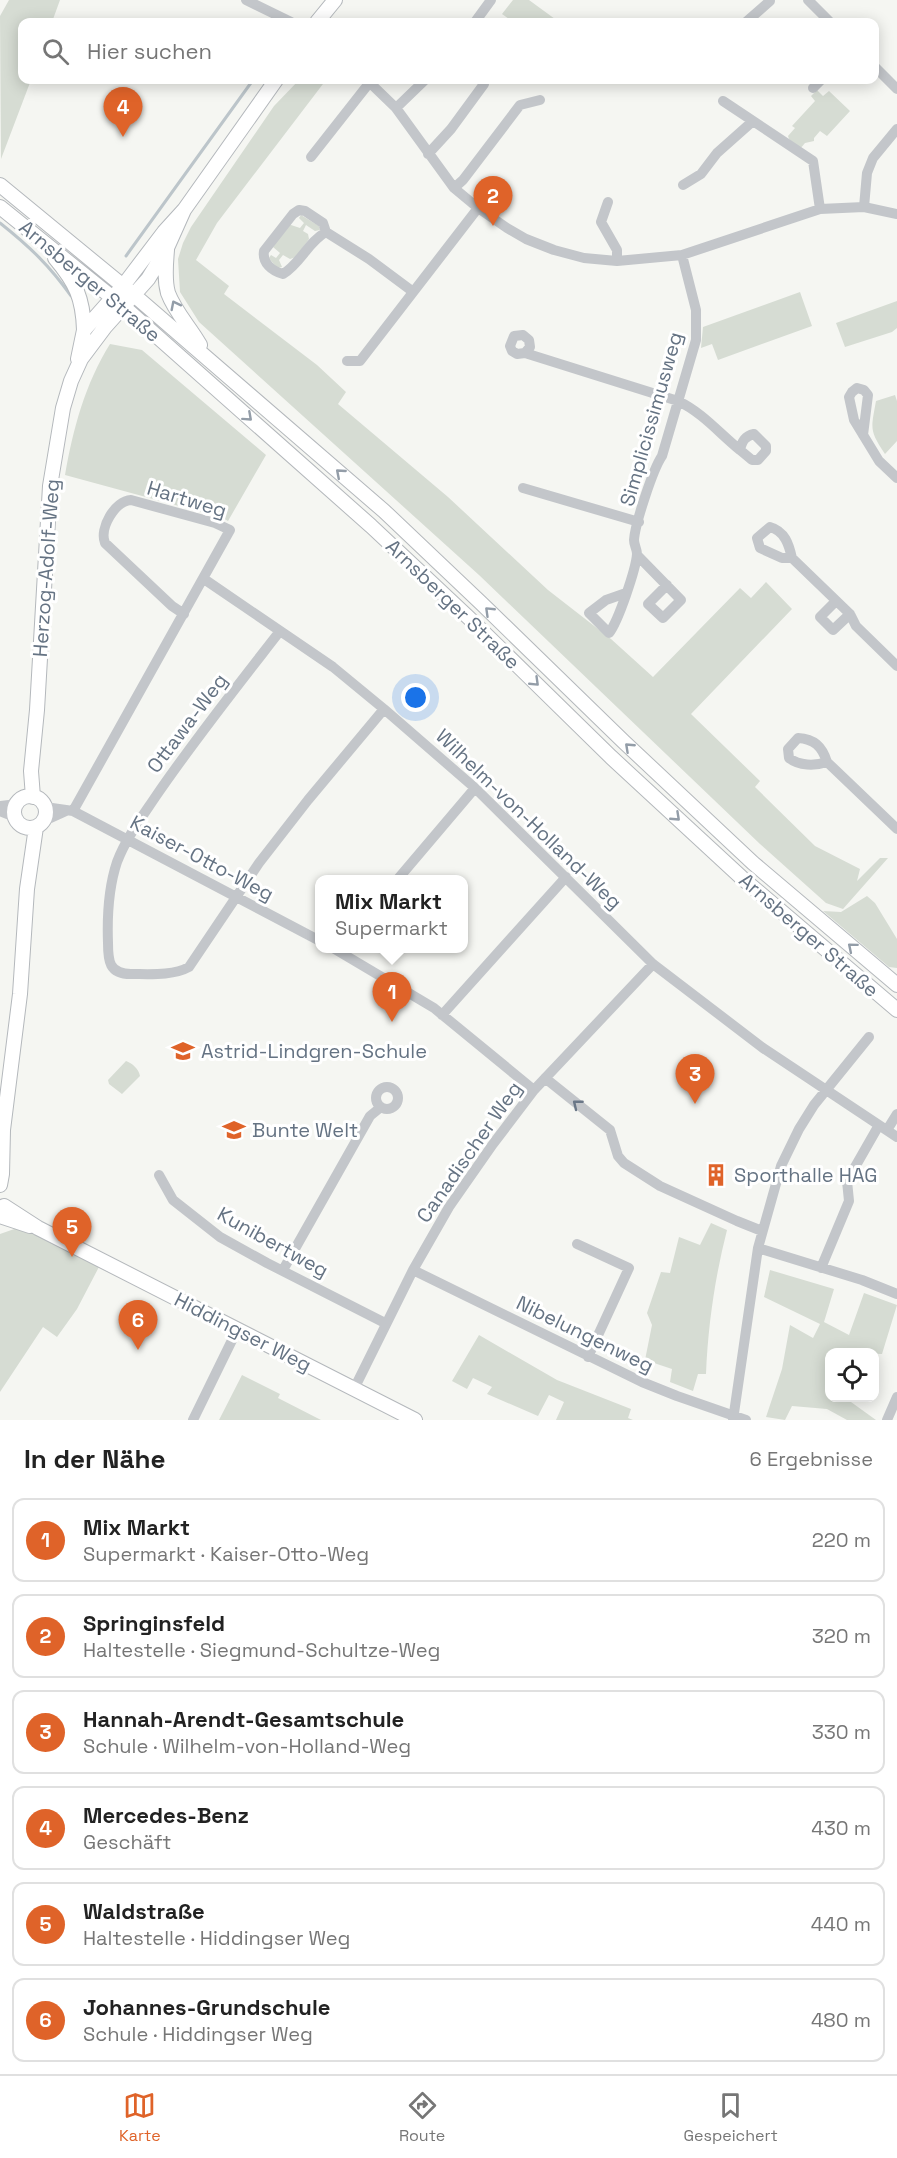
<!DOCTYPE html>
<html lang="de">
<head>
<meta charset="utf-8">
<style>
	:root { --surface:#fff; --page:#f2f2f2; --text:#222; --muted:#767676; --line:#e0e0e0; --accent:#df6329 }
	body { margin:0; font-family:"Space Grotesk",sans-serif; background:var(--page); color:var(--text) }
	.controls { position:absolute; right:18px; bottom:18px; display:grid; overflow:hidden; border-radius:12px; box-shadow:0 3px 15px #0003 }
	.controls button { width:54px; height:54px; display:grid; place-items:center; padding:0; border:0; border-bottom:2px solid var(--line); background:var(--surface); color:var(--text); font:30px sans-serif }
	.you { position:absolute; left:416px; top:698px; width:21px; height:21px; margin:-15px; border:4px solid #fff; border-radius:50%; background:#1a73e8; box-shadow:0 0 0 9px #1a73e833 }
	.badge { display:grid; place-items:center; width:39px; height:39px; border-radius:50%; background:var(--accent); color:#fff; font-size:20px; font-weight:700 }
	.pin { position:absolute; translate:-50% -50px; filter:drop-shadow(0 2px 3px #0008) }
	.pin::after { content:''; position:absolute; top:32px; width:21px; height:18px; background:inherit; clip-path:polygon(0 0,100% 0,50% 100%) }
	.popup { position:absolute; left:315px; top:875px; width:153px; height:78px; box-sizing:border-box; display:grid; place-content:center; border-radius:12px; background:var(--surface); filter:drop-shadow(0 2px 4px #0005); font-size:20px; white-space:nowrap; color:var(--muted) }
	.popup b { font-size:22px; color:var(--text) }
	.popup::after { content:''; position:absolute; left:50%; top:100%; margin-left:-12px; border:12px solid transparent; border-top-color:var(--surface) }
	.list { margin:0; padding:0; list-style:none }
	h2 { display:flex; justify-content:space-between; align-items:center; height:78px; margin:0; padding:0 24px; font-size:26px }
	h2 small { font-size:20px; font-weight:400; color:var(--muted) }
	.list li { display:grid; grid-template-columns:39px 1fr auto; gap:18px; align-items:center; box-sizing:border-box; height:84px; margin:0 12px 12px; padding:0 12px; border:2px solid var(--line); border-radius:12px }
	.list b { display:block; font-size:22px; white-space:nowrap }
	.list p { margin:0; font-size:20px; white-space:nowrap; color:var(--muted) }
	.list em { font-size:20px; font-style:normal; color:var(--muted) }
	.icon { flex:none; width:33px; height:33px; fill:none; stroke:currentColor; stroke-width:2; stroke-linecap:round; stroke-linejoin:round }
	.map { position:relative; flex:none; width:897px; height:1420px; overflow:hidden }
	.search { position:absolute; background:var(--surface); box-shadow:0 3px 15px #0003; left:18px; right:18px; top:18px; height:66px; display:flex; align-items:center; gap:15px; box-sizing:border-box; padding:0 21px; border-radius:12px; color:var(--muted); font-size:22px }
	.sheet { height:654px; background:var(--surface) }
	nav { display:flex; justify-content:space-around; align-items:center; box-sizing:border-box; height:84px; border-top:2px solid var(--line); background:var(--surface); font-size:16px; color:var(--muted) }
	nav a { display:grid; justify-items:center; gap:3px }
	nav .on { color:var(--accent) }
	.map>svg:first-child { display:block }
	.green { fill:#d6dcd3 }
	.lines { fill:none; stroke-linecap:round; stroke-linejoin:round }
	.stream { stroke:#bcc5ca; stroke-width:3 }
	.major-casing { stroke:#b4b8bc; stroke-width:16 }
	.minor { stroke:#c3c6ca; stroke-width:10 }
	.major { stroke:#fff; stroke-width:14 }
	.oneway { stroke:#939da8 }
	.oneway2 { stroke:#6a7787 }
	.labels { text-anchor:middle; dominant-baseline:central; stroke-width:6; stroke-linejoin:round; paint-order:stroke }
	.street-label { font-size:20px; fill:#657383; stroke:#fff }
	.poi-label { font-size:20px; fill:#657383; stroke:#fff; text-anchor:start }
</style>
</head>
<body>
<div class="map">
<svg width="897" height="1420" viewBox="0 0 897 1420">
	<rect width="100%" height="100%" fill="#f5f6f2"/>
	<!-- green -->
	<path class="green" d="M 9,0 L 60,0 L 52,22 L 22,22 L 22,80 L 31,80 L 1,159 L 0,16 Z
		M 513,0 L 529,0 L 555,19 L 554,22 L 513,22 L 502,14 Z
		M 299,80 L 326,80 L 217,223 L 196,260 L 229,286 L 224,294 L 317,365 L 346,392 L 338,404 L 448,497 L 548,590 L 611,639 L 653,677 L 740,588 L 751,598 L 766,582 L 792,609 L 691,714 L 760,781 L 755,787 L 815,846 L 860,869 L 857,881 L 880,858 L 888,858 L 843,909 L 826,903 L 760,844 L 479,575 L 199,322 L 180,292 L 178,259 L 183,243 L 191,227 L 274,106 Z
		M 817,90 L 823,96 L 829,91 L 850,111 L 827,136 L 820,131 L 814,138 L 814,141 L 805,143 L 800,149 L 789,139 L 788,136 L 795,128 L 792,126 L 815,101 L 811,96 Z
		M 301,215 L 319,226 L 320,230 L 315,231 L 306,225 L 303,231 L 308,234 L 309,239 L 296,257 L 290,259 L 283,255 L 279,260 L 282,267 L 277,268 L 269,258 L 271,255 L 276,258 L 280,253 L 273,247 L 288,224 L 300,228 L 304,223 L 299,218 Z
		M 800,292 L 812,326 L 718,360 L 712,344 L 701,348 L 703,327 Z
		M 897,301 L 897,328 L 892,332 L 845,347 L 836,323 Z
		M 110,344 L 142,350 L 266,455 L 228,521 L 223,518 L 65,475 C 73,429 85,384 110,344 Z
		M 895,395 L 897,401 L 897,441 L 885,454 C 869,430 871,429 876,401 Z
		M 867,896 L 875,903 L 897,939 L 897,968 L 889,967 L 823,911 L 841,912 Z
		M 126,1061 C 132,1063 139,1069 140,1076 L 122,1094 L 109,1084 L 108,1080 Z
		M 711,1223 L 727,1230 C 715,1277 708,1325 706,1374 L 698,1374 L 693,1391 L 670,1382 L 672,1369 L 645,1360 L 652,1325 L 647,1313 L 661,1272 L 670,1273 L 679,1237 L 700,1245 Z
		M 20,1227 L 100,1265 L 77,1309 L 57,1337 L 43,1327 L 0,1392 L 0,1234 Z
		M 770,1270 L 834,1289 L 824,1322 L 849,1335 L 864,1293 L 897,1305 L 882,1354 L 830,1352 L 830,1398 L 853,1398 L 851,1402 L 876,1420 L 847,1420 L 827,1409 L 792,1406 L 785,1420 L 766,1417 L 782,1369 L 790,1325 L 813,1338 L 820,1324 L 764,1297 Z
		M 479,1335 L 557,1380 L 631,1409 L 628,1418 L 633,1420 L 556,1420 L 564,1402 L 549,1395 L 538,1416 L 487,1394 L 492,1387 L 473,1378 L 467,1389 L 452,1381 Z
		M 242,1375 L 280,1394 L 278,1398 L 321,1420 L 219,1420 Z"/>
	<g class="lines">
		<!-- stream -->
		<path class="stream" d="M 0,223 C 29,246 50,266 71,296
			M 126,256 L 253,80"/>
		<!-- major casing -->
		<g class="major-casing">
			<path id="major" d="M 317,22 L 335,0
				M 0,185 L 134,295 L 384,511 L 481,603 L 624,742 L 753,863 L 897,985
				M 0,207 L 124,307 L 371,526 L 469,618 L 611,757 L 742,878 L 897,1010
				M 167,250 C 166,264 164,279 168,293 C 175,312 190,327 200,345
				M 55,258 C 76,283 83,298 84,330
				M 78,359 L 84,330 L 123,286 L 164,232 L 184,210 L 276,80
				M14 812a16 16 0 1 1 32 0a16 16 0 1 1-32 0Z
				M 33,797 L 31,771 L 37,710 L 50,486 L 63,408 L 71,381 L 81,359 L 105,327 L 148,279 L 167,248 L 184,210
				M 0,1185 L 2,1174 L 3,1130 L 20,994 L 27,889 L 36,827
				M 4,1206 L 38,1228 L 415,1420
				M 0,1216 L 30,1226"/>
		</g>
		<!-- minor -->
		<path class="minor" d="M 246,0 L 291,22
			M 808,0 L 830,22
			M 475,22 L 491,0
			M 746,22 L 770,1
			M 874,66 L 897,89
			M 367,80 L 396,108 L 454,188 L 478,208 L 507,228 L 526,239 L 554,250 L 584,258 L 617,261 L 682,255 L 820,209 L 864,207 L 897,214
			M 813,88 L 821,80
			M 723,101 L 813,161 L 820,209
			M 396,108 L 425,80
			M 428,154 L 451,129 L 484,84
			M 311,157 L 370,82
			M 683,185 L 701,174 L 717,153 L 753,121
			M 454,188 L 463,180 L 520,105 L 540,100
			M 608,202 L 601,222 L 617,250 L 617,261
			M 864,207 L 867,173 L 873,158 L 897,129
			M 326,232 C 308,242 301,263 283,274 C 272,271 262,263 264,251 L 293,214 L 299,210 L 305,211 L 323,223 L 326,232 L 369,259 L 412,291
			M 525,353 L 530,347 L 529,340 L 523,335 L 514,336 L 510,346 L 512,351 L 517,354 L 525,353 L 678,401 C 703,413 719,433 740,450 C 742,441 745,436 754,434 L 766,446 L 766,451 L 758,460 L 752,460 L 740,450
			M 347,361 L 360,361 L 478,208
			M 863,435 L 868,395 L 864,390 L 857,388 L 852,392 L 849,397 L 854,420 L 879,461 L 897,478
			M 523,488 L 639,522
			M 637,555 L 681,600 L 663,618 L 648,604 L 667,585
			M 792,558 L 782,558 L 760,548 L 757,538 L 770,527 C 785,531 789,545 792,558 L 850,614 L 856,626 L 897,666
			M 204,579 L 333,667 L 384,709 L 475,788 L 653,964 L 763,1048 L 897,1137
			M 626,593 L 606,600 L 589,613 L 609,633 C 618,622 636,569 637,554 C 637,549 634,545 634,540 C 635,524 653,469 662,456 L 696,340 L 696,310 L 682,255
			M 836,601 L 820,617 L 833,630 L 850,614
			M 280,631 C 238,685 195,739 156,796 C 142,817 126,838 117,862 C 108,889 107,916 108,943 C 108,961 109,974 131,974 C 149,974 173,976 189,967 L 259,863 L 308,800 L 384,709
			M 827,762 C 815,766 799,766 789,758 L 788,749 L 798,738 C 814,739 822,746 827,762 L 897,829
			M 0,806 L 17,804
			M 45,807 L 73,811 L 320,941
			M 0,811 L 15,817
			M 73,811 L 230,530 L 215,523 L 131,500 C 115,501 99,528 105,543 L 172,606 L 184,614
			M 44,821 L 66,811
			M 397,880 L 475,788
			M 333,948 L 434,1008 L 534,1090
			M 442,1015 L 566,877
			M 545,1078 L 610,1130 L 618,1156 L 624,1163 L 660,1186 L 737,1221 L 762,1231
			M376 1098a11 11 0 1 1 22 0a11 11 0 1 1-22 0Z
			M 887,1130 L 897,1114
			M 159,1175 L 173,1200 L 220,1237 L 267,1263 L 385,1323
			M 577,1244 L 629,1268 L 588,1357
			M 758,1248 L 862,1280 L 897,1294
			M 821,1268 L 849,1201 L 847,1181 L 879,1125
			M 283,1270 L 370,1116 L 381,1107
			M 413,1270 L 642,1382 L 677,1396 L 746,1420
			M 354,1389 L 413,1270 L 449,1207 L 493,1144 L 534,1090 L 653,964
			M 193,1420 L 237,1330
			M 733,1420 L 758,1248 L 781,1166 L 799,1129 L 814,1105 L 869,1037
			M 887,1420 L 897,1397"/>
		<!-- major -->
		<use href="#major" class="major"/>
	</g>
	<!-- one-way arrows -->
	<defs><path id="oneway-chevron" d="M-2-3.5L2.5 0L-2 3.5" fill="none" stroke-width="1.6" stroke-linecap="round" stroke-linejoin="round" transform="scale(1.5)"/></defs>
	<g class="oneway">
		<use href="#oneway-chevron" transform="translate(175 305) rotate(-117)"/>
		<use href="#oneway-chevron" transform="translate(248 417) rotate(42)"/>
		<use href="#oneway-chevron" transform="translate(340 473) rotate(-139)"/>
		<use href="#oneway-chevron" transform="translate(489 611) rotate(-136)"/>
		<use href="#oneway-chevron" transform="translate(535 682) rotate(44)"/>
		<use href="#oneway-chevron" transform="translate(629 747) rotate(-137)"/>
		<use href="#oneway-chevron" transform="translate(676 817) rotate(43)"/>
		<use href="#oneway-chevron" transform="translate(852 947) rotate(-140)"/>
	</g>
	<use class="oneway2" href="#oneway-chevron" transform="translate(577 1104) rotate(-141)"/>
	<!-- icons -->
	<defs>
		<g id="school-bare" transform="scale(1.8)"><path d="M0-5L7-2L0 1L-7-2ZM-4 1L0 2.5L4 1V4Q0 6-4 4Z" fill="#df6329" stroke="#fff" stroke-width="2.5" paint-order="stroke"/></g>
		<g id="building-bare" transform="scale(1.8)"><path d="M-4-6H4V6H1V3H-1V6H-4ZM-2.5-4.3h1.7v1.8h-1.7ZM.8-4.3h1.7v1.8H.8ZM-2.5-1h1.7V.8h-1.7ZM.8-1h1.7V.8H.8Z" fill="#df6329" stroke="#fff" stroke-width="2.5" paint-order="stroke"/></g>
	</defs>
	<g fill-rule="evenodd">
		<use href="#school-bare" x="183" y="1051"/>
		<use href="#school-bare" x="234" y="1130"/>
		<use href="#building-bare" x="716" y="1175"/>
	</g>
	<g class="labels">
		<!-- street labels -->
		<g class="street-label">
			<text transform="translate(90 281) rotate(40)">Arnsberger Straße</text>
			<text transform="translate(651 419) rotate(-74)">Simplicissimusweg</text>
			<text transform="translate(187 499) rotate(17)">Hartweg</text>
			<text transform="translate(46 568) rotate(-86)">Herzog-Adolf-Weg</text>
			<text transform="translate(453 604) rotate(44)">Arnsberger Straße</text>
			<text transform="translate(187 723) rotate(-53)">Ottawa-Weg</text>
			<text transform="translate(529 819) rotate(44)">Wilhelm-von-Holland-Weg</text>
			<text transform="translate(202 858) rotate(28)">Kaiser-Otto-Weg</text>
			<text transform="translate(809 935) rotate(41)">Arnsberger Straße</text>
			<text transform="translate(469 1152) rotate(-55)">Canadischer Weg</text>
			<text transform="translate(273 1242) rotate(29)">Kunibertweg</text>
			<text transform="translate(243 1332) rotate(27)">Hiddingser Weg</text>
			<text transform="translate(585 1334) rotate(26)">Nibelungenweg</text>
		</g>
		<!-- poi labels -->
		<g class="poi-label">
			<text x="201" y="1051">Astrid-Lindgren-Schule</text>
			<text x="252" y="1130">Bunte Welt</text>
			<text x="734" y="1175">Sporthalle HAG</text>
		</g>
	</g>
</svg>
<div class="controls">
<button><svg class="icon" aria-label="locate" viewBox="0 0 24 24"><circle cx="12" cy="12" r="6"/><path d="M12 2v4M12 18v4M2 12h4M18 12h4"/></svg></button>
</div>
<div class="you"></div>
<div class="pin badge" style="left:392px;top:1022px">1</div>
<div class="popup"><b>Mix Markt</b>Supermarkt</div>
<div class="pin badge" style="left:493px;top:226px">2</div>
<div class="pin badge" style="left:695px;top:1104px">3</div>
<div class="pin badge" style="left:123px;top:137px">4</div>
<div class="pin badge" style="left:72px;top:1257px">5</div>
<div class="pin badge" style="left:138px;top:1350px">6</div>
<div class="search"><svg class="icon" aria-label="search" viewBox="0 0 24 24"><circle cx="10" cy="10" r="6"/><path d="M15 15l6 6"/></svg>Hier suchen</div>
</div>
<section class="sheet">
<h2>In der Nähe<small>6 Ergebnisse</small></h2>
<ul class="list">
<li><span class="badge">1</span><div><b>Mix Markt</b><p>Supermarkt · Kaiser-Otto-Weg</p></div><em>220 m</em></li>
<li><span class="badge">2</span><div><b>Springinsfeld</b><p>Haltestelle · Siegmund-Schultze-Weg</p></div><em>320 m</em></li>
<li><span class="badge">3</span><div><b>Hannah-Arendt-Gesamtschule</b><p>Schule · Wilhelm-von-Holland-Weg</p></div><em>330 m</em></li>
<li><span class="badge">4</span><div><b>Mercedes-Benz</b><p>Geschäft</p></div><em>430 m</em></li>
<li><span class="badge">5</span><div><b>Waldstraße</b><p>Haltestelle · Hiddingser Weg</p></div><em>440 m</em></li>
<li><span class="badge">6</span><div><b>Johannes-Grundschule</b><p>Schule · Hiddingser Weg</p></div><em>480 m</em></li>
</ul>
</section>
<nav>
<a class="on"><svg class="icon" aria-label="map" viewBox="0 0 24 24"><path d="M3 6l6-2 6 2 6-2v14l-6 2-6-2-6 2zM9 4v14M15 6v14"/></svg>Karte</a>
<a><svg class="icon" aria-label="directions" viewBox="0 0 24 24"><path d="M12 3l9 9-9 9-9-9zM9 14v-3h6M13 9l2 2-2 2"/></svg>Route</a>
<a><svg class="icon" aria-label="saved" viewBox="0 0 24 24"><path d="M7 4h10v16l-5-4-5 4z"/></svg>Gespeichert</a>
</nav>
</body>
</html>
